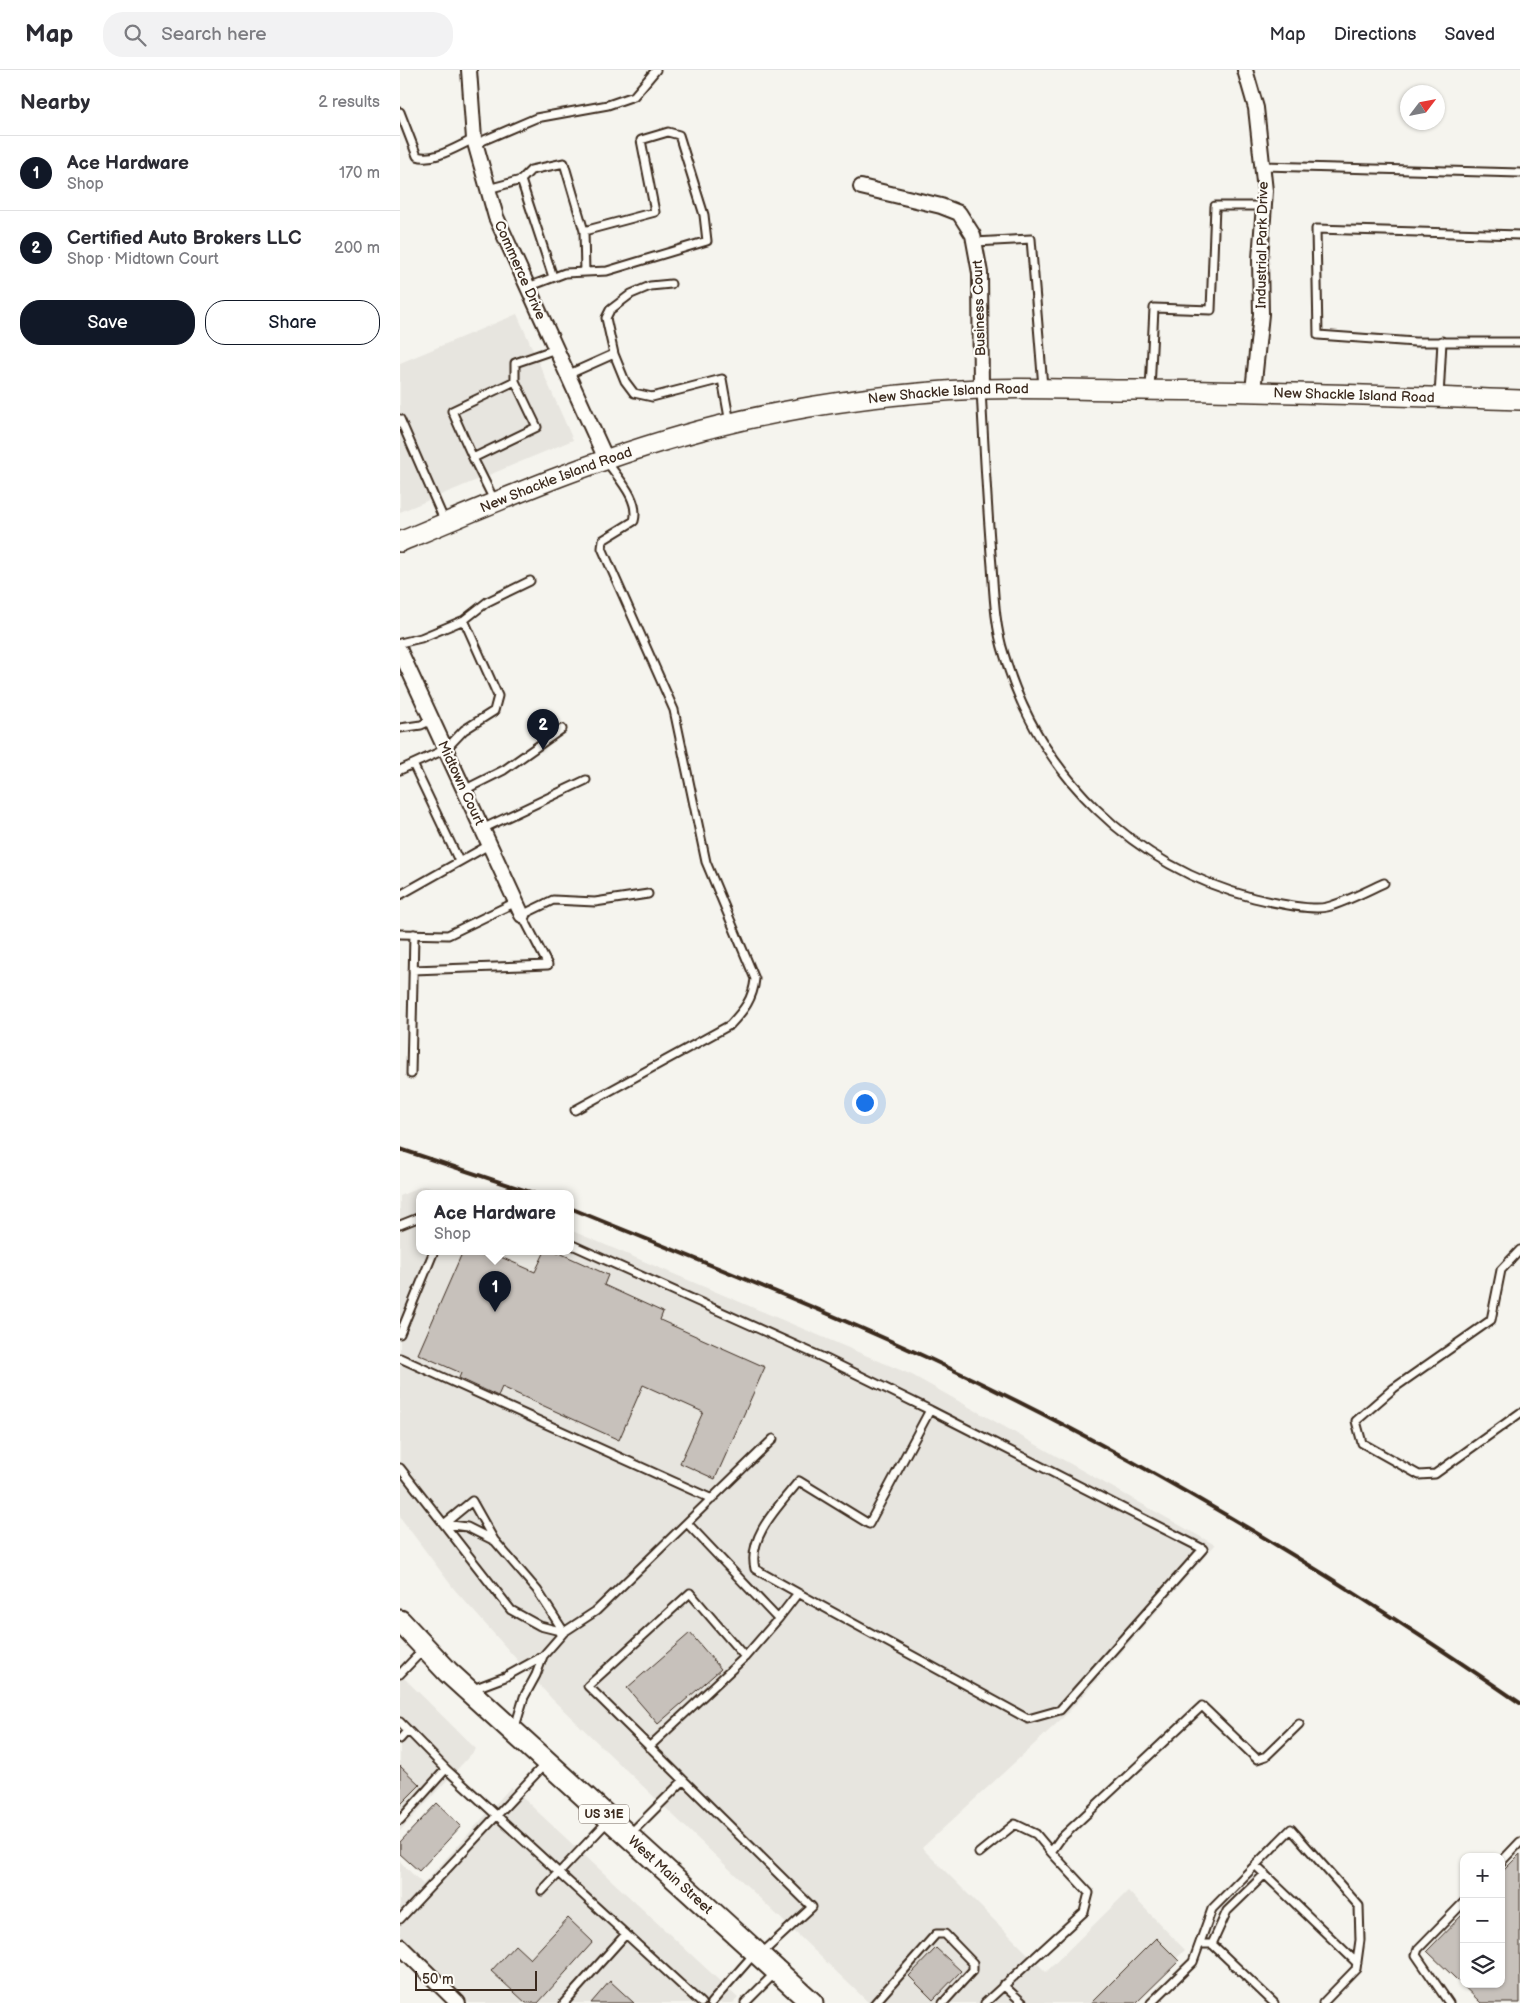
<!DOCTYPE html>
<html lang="en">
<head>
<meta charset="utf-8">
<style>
	:root { --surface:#fff; --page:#f2f2f3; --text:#2b2b33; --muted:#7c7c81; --line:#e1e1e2; --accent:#111827 }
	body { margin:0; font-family:"Balsamiq Sans",sans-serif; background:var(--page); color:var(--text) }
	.controls { position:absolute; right:15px; bottom:15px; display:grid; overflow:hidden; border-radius:10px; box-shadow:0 1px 4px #0004 }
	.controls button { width:45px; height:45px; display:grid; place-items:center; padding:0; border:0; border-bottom:1px solid var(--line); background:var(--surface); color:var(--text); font:25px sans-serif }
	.compass { position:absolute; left:1000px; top:15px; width:45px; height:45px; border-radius:50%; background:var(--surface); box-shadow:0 1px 4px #0004; rotate:58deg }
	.scale { position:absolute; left:15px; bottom:12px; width:122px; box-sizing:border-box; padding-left:5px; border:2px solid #3b2a1e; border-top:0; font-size:14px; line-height:18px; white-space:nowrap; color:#3b2a1e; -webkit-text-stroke:4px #fdfcf7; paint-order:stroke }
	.you { position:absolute; left:464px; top:1032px; width:18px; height:18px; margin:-12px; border:4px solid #fff; border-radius:50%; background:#1a73e8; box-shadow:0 0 0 8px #1a73e833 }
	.badge { display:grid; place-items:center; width:32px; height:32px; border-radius:50%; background:var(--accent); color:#fff; font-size:16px; font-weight:700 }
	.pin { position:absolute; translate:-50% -41px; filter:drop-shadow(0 1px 2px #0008) }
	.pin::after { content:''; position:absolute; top:26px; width:18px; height:15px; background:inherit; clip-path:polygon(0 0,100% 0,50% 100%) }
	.popup { position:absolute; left:16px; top:1120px; width:158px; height:65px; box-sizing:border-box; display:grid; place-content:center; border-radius:10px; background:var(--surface); filter:drop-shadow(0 1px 4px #0005); font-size:16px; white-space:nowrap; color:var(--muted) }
	.popup b { font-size:19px; color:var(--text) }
	.popup::after { content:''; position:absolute; left:50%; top:100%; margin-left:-10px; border:10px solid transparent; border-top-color:var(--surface) }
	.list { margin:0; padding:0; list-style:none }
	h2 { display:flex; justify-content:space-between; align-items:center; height:65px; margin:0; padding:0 20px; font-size:21px }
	h2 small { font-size:16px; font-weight:400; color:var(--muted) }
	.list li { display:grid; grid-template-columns:32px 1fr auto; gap:15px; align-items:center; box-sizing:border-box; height:75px; padding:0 20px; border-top:1px solid var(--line) }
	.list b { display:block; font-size:19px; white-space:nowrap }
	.list p { margin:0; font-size:16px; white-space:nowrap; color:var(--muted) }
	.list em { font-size:16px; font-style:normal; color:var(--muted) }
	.actions { display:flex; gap:10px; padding:15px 20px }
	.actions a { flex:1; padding:11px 0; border:1px solid var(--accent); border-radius:20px; text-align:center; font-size:18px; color:var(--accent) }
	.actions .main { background:var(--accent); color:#fff }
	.icon { flex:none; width:28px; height:28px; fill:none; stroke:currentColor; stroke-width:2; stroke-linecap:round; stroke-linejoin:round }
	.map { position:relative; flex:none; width:1120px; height:1933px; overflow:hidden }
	header { display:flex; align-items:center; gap:30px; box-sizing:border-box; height:70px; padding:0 25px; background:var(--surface); border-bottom:1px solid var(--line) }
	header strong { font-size:24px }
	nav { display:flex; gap:28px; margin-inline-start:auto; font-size:18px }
	.search { width:350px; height:45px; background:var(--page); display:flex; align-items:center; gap:12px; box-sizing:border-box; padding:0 18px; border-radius:20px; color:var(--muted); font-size:19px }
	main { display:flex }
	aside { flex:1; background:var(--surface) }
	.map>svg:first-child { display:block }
	.built { fill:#e7e5df }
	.building { fill:#c7c1bb; stroke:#3b2a1e }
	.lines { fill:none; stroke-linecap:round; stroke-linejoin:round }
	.service-casing { stroke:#3b2a1e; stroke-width:11 }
	.minor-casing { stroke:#3b2a1e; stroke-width:18 }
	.secondary-casing { stroke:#3b2a1e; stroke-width:22 }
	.primary-casing { stroke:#3b2a1e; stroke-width:25 }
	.service { stroke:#fdfcf7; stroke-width:7 }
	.minor { stroke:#fdfcf7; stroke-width:14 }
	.secondary { stroke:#fdfcf7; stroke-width:19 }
	.primary { stroke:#fdfcf7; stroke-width:21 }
	.rail { stroke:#3b2a1e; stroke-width:4 }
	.labels { text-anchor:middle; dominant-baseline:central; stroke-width:4.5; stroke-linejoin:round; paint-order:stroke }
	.shield { fill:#fdfcf7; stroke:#75695f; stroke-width:1 }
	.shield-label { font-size:12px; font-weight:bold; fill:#3b2a1e }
	.street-label { font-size:14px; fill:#3b2a1e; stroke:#fdfcf7 }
</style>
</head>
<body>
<header>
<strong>Map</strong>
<div class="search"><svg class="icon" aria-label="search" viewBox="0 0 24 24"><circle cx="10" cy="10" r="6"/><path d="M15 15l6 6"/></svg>Search here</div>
<nav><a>Map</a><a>Directions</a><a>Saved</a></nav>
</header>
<main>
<aside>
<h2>Nearby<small>2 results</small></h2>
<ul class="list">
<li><span class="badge">1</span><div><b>Ace Hardware</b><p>Shop</p></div><em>170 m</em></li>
<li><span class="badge">2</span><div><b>Certified Auto Brokers LLC</b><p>Shop · Midtown Court</p></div><em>200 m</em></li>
</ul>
<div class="actions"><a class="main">Save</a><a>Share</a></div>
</aside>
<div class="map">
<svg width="1120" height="1933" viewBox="0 0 1120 1933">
	<rect width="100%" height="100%" fill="#f5f4ee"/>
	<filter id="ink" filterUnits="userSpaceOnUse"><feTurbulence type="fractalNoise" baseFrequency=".02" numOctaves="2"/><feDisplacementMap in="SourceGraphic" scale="10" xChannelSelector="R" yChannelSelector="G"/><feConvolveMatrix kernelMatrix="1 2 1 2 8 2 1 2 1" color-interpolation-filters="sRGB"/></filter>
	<g filter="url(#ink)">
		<!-- built -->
		<path class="built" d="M 117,244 L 173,370 L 0,442 L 0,293 Z
			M 22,1116 L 67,1123 L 20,1123 L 20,1181 L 170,1181 L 170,1160 L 512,1305 L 815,1475 L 668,1643 L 522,1778 L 646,1902 L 728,1821 L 785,1880 L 732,1933 L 469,1933 L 152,1629 L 54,1519 L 0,1447 L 0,1126 Z
			M 0,1604 L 76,1679 L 0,1761 Z
			M 111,1717 L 338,1928 L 333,1933 L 69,1933 L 0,1865 L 0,1792 L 23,1814 Z"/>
		<!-- building -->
		<path class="building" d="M 63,1181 L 87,1181 L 135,1202 L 145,1181 L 155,1181 L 208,1205 L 204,1215 L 263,1242 L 260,1250 L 365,1297 L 315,1409 L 280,1393 L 303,1342 L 243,1315 L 219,1370 L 102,1317 L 98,1326 L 59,1308 L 61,1303 L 18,1284 Z
			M 290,1563 L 321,1599 L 258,1654 L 227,1618 Z
			M 0,1696 L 20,1715 L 0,1735 Z
			M 37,1733 L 61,1756 L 19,1801 L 0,1784 L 0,1772 Z
			M 1120,1784 L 1120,1933 L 1081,1933 L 1027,1881 L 1064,1843 L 1064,1914 L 1101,1914 L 1101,1803 Z
			M 168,1848 L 193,1872 L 138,1933 L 126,1933 L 91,1901 L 115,1875 L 130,1889 Z
			M 756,1868 L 779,1891 L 736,1933 L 691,1933 Z
			M 536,1878 L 561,1901 L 533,1930 L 509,1906 Z
			M 210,1911 L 234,1933 L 191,1933 Z"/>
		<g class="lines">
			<!-- service casing -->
			<g class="service-casing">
				<path id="service" d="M 0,42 L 17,86 C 34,92 58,76 74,69
					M 75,74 L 136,48 L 208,35 L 234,26 L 256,0
					M 863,96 L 1120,103
					M 121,110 L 153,207
					M 88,119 L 121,110 L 131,100 L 164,93 L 184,161 L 255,142 L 241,70 L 268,62 L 279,65 L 304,145 L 307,171 L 207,201 L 165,203 L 128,217
					M 184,161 L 185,202
					M 1120,165 L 916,159 L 918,265 L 1015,272 L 1120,272
					M 575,172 L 631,169 L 643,317
					M 214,284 L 206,248 L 210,240 L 231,224 L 250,216 L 271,214
					M 167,305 L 214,284 L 225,311 L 234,323 L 252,327 L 322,309 L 330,353
					M 581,319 C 584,378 587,437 592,496 C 594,526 595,556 604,584 C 638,704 734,797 854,828 C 871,832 911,841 927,837 C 946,832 966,821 984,813
					M 750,320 L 754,238 L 811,240 L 815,136 L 864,136
					M 1039,327 L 1042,271
					M 0,349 L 45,452
					M 73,388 L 52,341 L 115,311
					M 95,432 L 73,388 L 137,357 L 115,311 L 115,293 L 156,279
					M 0,573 L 21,568 L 64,550
					M 0,658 L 21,655 L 32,650
					M 13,694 L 59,791
					M 0,700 L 46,679 L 64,660 L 94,641 L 98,626 L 64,550 L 87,532 L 130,511
					M 64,720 L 104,700 L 162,659
					M 82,759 L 186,710
					M 0,825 L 89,775
					M 0,864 L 48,865 L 116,832
					M 13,900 L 148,895 L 122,845 L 153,830 L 195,832 L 248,824
					M 11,1004 L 14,864
					M 175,1040 L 330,955 C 344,940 353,929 355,909 L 306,792 L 274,640 L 202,478 L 203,470 L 234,451 C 240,430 219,409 207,392
					M 0,1155 L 20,1147
					M 170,1174 L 426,1289 L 530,1340 L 469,1454 L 399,1411 C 380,1435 347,1466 355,1499 L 398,1523
					M 1120,1180 L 1101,1200 L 1091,1250 L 994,1318 L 956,1351 L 962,1373 L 1019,1405 L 1035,1404 L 1120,1343
					M 0,1264 L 34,1181
					M 0,1288 L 312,1429
					M 0,1398 L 111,1540 L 140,1556 L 164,1562
					M 287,1453 L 378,1549 L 398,1523 L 628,1649 L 660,1640 L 803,1479 L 530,1340
					M 44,1454 L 72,1431 L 94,1470 L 137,1520 L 164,1562
					M 44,1454 L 67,1457 L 93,1470
					M 0,1604 L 23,1580
					M 73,1619 L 105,1607 L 143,1586 L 164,1562 L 196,1541 L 373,1369
					M 0,1652 L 46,1699 L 301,1933
					M 115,1657 L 124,1627 L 136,1605 L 143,1586
					M 0,1669 L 8,1660
					M 249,1677 L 345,1587
					M 0,1750 L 46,1699
					M 230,1764 L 283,1711
					M 579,1783 L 615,1754 L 636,1764 L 651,1782
					M 1101,1792 L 1120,1772
					M 856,1796 L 957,1893
					M 142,1821 L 208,1751
					M 0,1849 L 145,1694
					M 800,1874 L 812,1874 L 874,1933
					M 812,1874 L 827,1841 L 865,1804
					M 361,1884 L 412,1837 L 188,1616 L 290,1523 L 345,1587 L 378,1549
					M 603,1915 L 623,1933
					M 164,1933 L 226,1864
					M 311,1933 L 354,1884
					M 345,1933 L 375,1903
					M 475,1933 L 536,1864 L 545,1864 L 573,1893 L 573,1900 L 543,1933
					M 585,1933 L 684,1842 L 689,1823 L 651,1782 L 661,1768 L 802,1636 L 857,1689 L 866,1686 L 899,1654
					M 751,1933 L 793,1892 L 812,1839 L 891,1759 L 959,1836 L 960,1870 L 956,1899 L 923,1933
					M 1049,1933 L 1016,1885 L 1018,1879 L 1064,1832"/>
			</g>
			<!-- minor casing -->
			<g class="minor-casing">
				<path id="minor" d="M 69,0 L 74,69 L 96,147 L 206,389
					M 845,0 L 856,38 L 865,121 L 860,189 L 861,244 L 853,321
					M 461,117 L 541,136 L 559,143 L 573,165 L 580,203 L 581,319
					M 0,581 L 122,845
					M 0,1876 L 58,1933"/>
			</g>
			<!-- secondary casing -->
			<g class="secondary-casing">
				<g id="secondary">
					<path id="s1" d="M 0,472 C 104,428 208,383 318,356 C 403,335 492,323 580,319 C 633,317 687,320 741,320 C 867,321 994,326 1120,330"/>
				</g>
			</g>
			<!-- primary casing -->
			<g class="primary-casing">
				<g id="primary">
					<path id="s2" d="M 0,1551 L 48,1602 L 412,1933"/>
				</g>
			</g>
			<!-- service -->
			<use href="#service" class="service"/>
			<!-- minor -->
			<use href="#minor" class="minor"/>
			<!-- secondary -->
			<use href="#secondary" class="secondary"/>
			<!-- primary -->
			<use href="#primary" class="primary"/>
			<!-- rail -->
			<path class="rail" d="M 0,1079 L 133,1123
				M 170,1138 C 290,1187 411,1234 528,1288 C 735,1384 933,1504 1120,1633"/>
		</g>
	</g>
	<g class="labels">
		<!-- shield labels -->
		<rect class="shield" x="179" y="1734.5" width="50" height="19" rx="4"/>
		<g class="shield-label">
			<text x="204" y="1744">US 31E</text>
		</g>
		<!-- street labels -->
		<g class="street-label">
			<text transform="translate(862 175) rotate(-89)">Industrial Park Drive</text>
			<text transform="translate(120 200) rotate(66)">Commerce Drive</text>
			<text transform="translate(579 238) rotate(-92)">Business Court</text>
			<text stroke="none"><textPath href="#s1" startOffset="978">New Shackle Island Road</textPath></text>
			<text stroke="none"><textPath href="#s1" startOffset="572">New Shackle Island Road</textPath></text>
			<text stroke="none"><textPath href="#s1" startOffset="168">New Shackle Island Road</textPath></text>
			<text transform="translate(61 713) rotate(65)">Midtown Court</text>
			<text stroke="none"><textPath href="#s2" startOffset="371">West Main Street</textPath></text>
		</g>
	</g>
</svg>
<div class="controls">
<button>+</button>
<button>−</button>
<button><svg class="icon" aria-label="layers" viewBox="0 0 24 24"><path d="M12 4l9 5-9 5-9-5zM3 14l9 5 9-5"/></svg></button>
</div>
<svg class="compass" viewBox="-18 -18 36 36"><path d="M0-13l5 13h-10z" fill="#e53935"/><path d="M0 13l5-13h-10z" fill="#7c7c81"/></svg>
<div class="scale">50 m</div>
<div class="you"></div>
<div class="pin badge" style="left:95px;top:1242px">1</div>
<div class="popup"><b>Ace Hardware</b>Shop</div>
<div class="pin badge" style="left:143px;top:680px">2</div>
</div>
</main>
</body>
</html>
